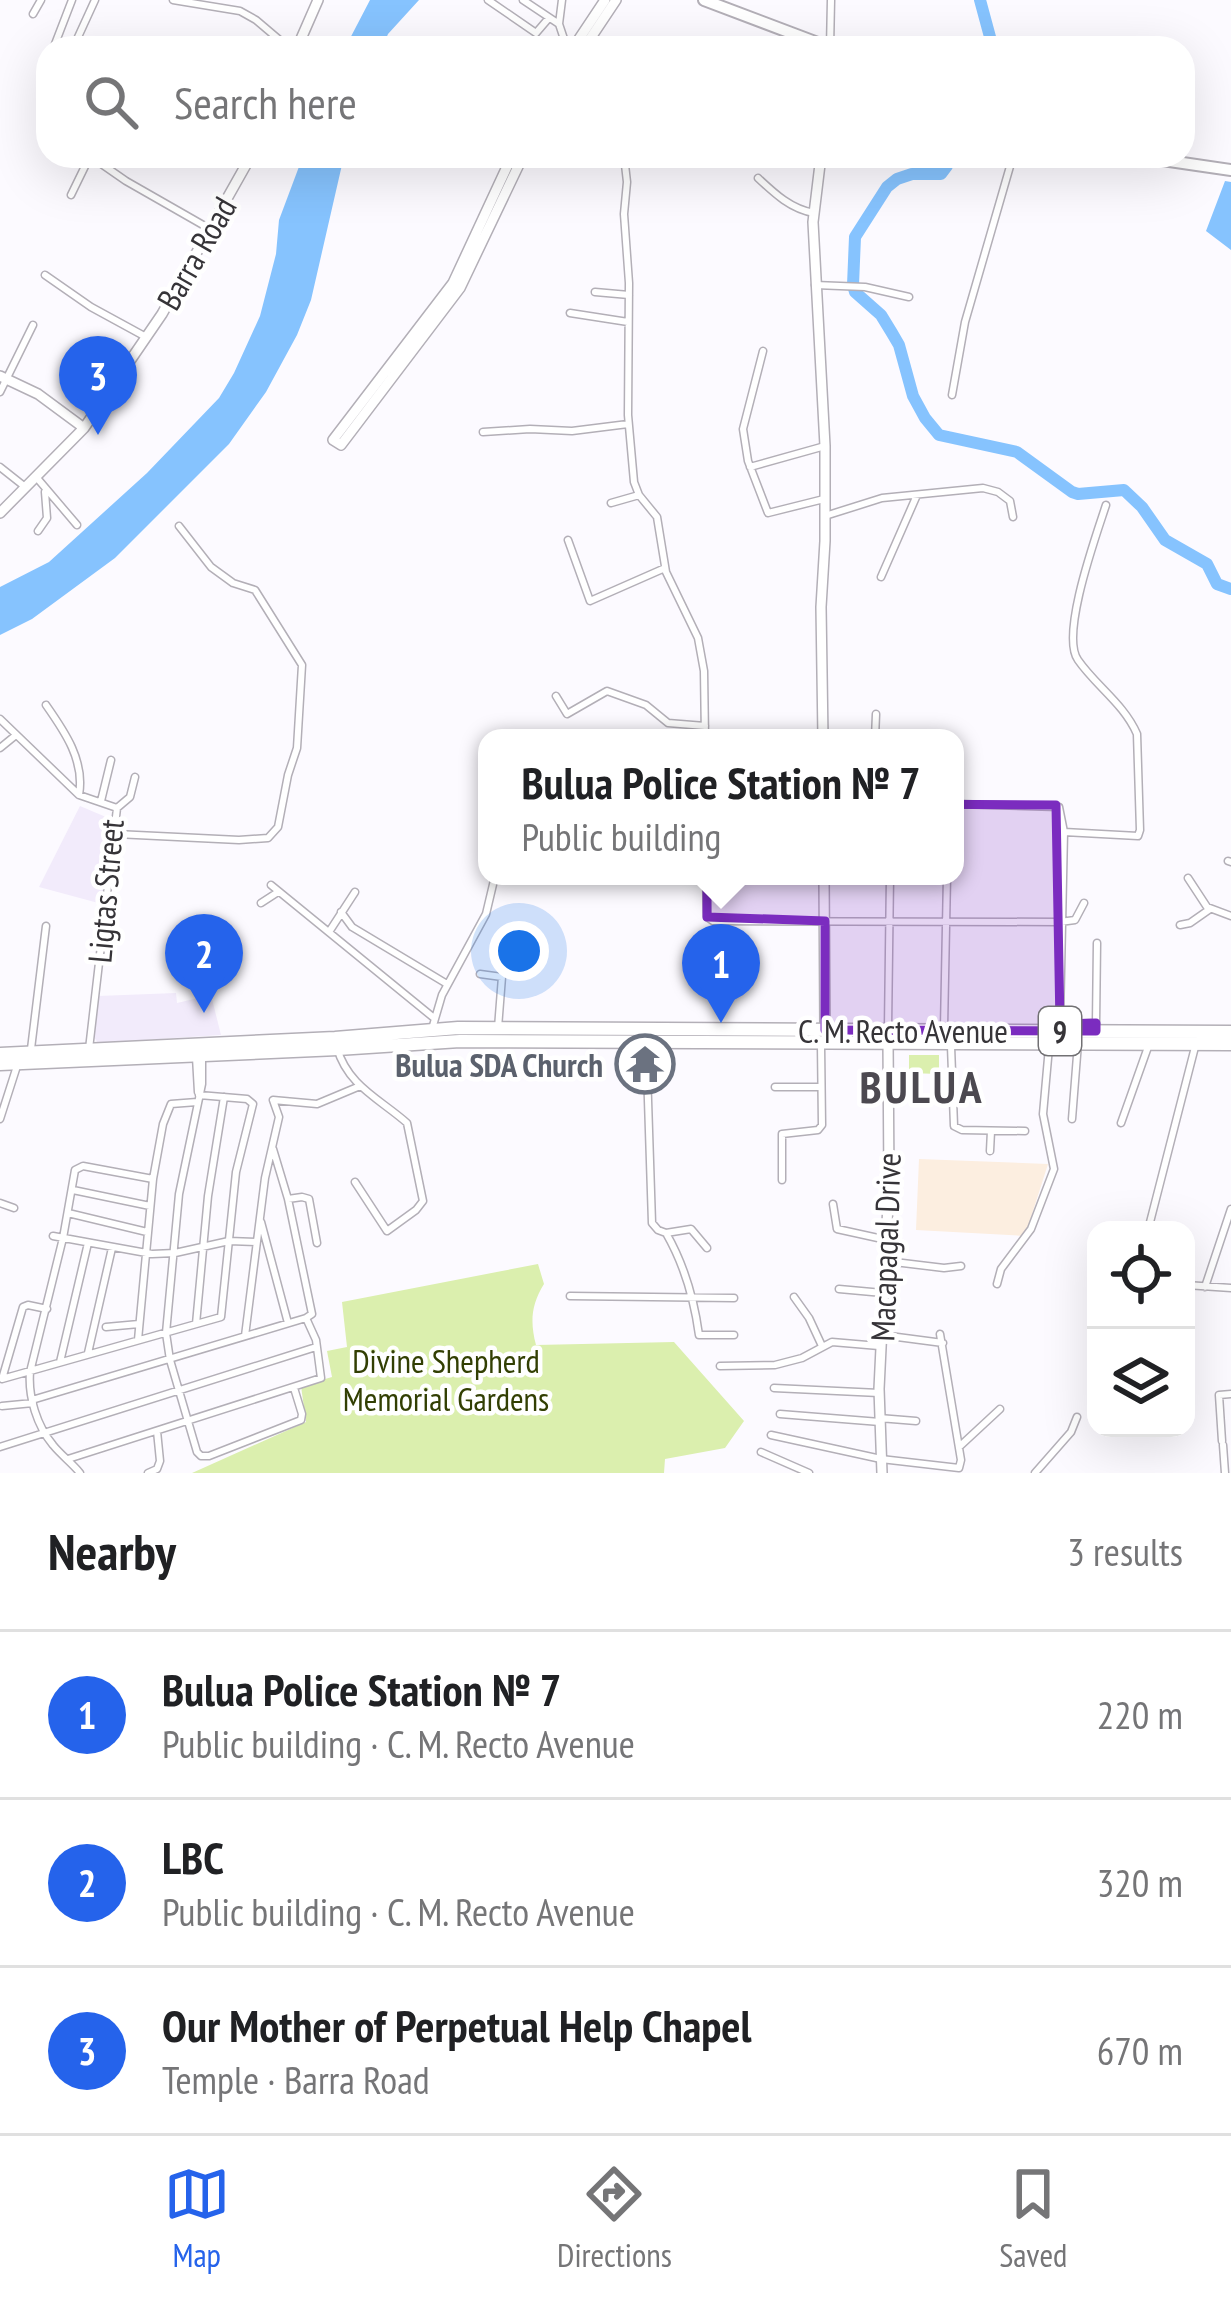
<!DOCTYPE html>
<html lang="en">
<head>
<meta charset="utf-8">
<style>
	:root { --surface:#fff; --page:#f6f6f6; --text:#202124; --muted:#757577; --line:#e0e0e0; --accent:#2563eb }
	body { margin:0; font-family:"PT Sans Narrow",sans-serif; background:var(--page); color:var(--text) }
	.controls { position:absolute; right:36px; bottom:36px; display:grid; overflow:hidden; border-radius:24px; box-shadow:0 12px 48px #0002 }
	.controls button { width:108px; height:108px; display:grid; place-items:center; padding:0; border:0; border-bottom:3px solid var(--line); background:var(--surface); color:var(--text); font:60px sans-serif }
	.you { position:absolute; left:519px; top:951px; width:42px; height:42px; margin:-30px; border:9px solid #fff; border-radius:50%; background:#1a73e8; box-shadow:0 0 0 18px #1a73e833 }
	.badge { display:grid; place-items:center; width:78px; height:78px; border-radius:50%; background:var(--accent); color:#fff; font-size:39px; font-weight:700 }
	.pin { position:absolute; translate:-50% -99px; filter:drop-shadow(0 3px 6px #0008) }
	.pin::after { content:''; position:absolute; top:63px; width:42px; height:36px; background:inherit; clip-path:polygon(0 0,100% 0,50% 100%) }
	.popup { position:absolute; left:478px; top:729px; width:486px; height:156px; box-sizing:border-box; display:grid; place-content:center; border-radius:24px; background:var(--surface); filter:drop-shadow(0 3px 9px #0005); font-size:39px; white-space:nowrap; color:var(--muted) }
	.popup b { font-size:45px; color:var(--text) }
	.popup::after { content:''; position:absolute; left:50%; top:100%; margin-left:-24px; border:24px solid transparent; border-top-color:var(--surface) }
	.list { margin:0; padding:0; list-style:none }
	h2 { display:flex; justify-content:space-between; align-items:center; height:156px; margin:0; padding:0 48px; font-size:51px }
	h2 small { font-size:39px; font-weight:400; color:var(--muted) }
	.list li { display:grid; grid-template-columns:78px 1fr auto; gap:36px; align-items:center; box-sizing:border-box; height:168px; padding:0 48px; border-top:3px solid var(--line) }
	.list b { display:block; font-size:45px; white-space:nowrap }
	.list p { margin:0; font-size:39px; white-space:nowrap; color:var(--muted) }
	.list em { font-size:39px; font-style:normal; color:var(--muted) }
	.icon { flex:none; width:66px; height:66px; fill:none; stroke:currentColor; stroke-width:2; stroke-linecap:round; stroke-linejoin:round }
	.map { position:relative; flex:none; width:1231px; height:1473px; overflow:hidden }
	.search { position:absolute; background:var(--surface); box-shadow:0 12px 48px #0002; left:36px; right:36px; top:36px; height:132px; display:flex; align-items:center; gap:30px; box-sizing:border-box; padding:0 42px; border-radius:36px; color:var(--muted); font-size:45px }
	.sheet { height:660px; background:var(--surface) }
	nav { display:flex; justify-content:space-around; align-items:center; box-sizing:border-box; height:168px; border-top:3px solid var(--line); background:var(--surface); font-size:33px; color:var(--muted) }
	nav a { display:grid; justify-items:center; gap:6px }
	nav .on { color:var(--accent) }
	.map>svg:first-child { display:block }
	.built { fill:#f2ebfb }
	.education { fill:#fceee0 }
	.green { fill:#dbefae }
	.water { fill:#86c3fe }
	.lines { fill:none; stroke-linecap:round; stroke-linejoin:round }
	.river { stroke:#86c3fe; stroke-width:12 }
	.minor-casing { stroke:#b3afb7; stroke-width:9 }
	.tertiary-casing { stroke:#b3afb7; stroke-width:12 }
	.secondary-casing { stroke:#b3afb7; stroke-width:12 }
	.primary-casing { stroke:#b3afb7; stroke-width:14 }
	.trunk-casing { stroke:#b3afb7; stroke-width:15 }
	.minor { stroke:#fff; stroke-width:6 }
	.tertiary { stroke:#fff; stroke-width:9 }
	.secondary { stroke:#fff; stroke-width:9 }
	.primary { stroke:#fff; stroke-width:10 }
	.trunk { stroke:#fff; stroke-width:12 }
	.marked { fill:#7b2cbf; fill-opacity:0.2; stroke:#7b2cbf; stroke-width:9; stroke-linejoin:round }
	.labels { text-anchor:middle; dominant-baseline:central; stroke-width:9; stroke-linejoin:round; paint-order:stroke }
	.shield { fill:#fff; stroke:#727174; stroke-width:3 }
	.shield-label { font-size:30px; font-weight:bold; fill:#363438 }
	.street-label { font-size:33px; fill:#363438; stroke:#fff }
	.worship-label { font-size:33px; font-weight:bold; fill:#5b616d; stroke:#fff; text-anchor:end }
	.park-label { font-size:33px; fill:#323f03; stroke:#fff }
	.district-label { font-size:45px; font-weight:bold; letter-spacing:3px; fill:#4c4950; stroke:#fff }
</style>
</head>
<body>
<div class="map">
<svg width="1231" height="1473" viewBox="0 0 1231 1473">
	<rect width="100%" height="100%" fill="#fcfaff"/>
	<!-- built -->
	<path class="built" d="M 80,806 L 113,820 L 102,904 L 39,887 Z
		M 176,993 L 177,1003 L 211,995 L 221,1035 L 98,1043 L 94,1037 L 98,996 Z"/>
	<!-- education -->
	<path class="education" d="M 919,1159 L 1048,1164 L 1025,1236 L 916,1230 Z"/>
	<!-- green -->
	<path class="green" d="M 909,1055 L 939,1055 L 939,1074 L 909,1073 Z
		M 538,1264 L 544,1284 C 531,1305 530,1322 536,1345 L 674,1342 L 744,1421 L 725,1448 L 665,1459 L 664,1473 L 192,1473 L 306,1422 L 301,1386 L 332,1377 L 327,1351 L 347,1347 L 342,1302 Z"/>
	<!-- water -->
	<path class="water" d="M 370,0 L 419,0 L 388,34 L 382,48 L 345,48 Z
		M 303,156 L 344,156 L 311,300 L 297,335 L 266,392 L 229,444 L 115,558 L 32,619 L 0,635 L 0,587 L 49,562 L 147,473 L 219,398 L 234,373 L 260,316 L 276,254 L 279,220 Z
		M 1225,181 L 1231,182 L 1231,250 L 1206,231 Z"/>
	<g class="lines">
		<!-- river -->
		<path class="river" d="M 980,0 L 993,48
			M 948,156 L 947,166 L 941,174 L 912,174 L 897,179 L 887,187 L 855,237 L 853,285 L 855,292 L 881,315 L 892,333 L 899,345 L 913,396 L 925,418 L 939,435 L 1017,452 L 1072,492 L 1078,494 L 1124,490 L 1142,507 L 1165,540 L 1207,564 L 1217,584 L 1231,589"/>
		<!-- minor casing -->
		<g class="minor-casing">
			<path id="minor" d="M 173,0 L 240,11 L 256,20 L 289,48
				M 488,0 L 536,33 L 548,19
				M 523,0 L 559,24
				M 562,0 L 559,24 L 567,48
				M 33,14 L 41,0
				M 55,44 L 72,0
				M 73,48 L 95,0
				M 830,48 L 831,0
				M 44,132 L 48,135
				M 624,156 L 627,182 L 624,214 L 629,283 L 628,415 L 634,482 L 639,495 L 657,517 L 666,572 L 698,638 L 704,671 L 705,738
				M 758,178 C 775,194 791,209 814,213
				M 71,195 L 90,156 L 126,181 L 210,229
				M 45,275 L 91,307 L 146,337
				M 815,285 L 865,287 L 909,297
				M 595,292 L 629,295
				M 570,313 L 628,322
				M 94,345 L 128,364
				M 763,351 L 743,429 L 748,461 L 768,513 L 824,499
				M 0,392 L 33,325
				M 952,395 L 965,322 L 1013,156
				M 483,432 L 530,429 L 572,431 L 628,424
				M 0,467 L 24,486
				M 750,467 L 825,446
				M 37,478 L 77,525
				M 611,503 L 639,495
				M 825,516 L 882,498 L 983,488 L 998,492 L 1010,501 L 1013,517
				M 38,531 L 47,518 L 45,492
				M 568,540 L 590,601 L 665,568
				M 881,577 L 917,495
				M 556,696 L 567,714 L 607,691 L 646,705 L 668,723 L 705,726
				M 46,705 C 65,732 85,761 79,795
				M 0,719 L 79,795 L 117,808
				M 875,738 L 876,714
				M 0,748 L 16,735
				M 101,801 L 111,760
				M 955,804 L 1059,807 L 1064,832 L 1060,1018 L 1070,1024 L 1096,1023
				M 117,808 L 130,797 L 135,777
				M 1064,832 L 1138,836 L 1140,830 L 1137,734 C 1124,704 1096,686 1078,660 C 1060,635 1096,536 1106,505
				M 116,834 L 239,840 L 268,838 L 278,827 L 288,775 L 297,748 L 302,665 L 255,590 L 233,583 L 211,567 L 179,526
				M 1228,861 L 1231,862
				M 706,876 L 707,917 L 713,921 L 1060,922 L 1075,920 L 1084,903
				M 1188,878 L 1207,907 L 1231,916
				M 271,885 L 434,1018
				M 261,903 L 278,892
				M 341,912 L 352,927 L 447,984
				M 1180,925 L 1190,923 L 1210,909
				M 329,932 L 355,892
				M 480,974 L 502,977
				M 1096,1024 L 1097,943
				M 498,1028 L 503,964
				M 888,1028 L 890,876
				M 944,1028 L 947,876
				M 432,1029 L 442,995 L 486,914 L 495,876
				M 646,1039 L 652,1223 L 658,1230 L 666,1233 C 685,1266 694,1298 699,1335 L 734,1335
				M 951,1046 L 954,1126 L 962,1130 L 1025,1131
				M 337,1048 C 348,1086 380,1099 407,1123 L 423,1201 L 416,1210 L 387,1231 L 355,1182
				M 31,1049 L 46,926
				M 89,1049 L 117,808
				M 196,1057 L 198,1092
				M 202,1057 L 202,1084 L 179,1194 L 166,1333 L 170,1360 L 197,1452 L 201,1456 L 209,1456 L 301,1420 L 302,1414 L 294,1388
				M 775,1087 L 821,1087
				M 0,1119 L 17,1066
				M 1072,1119 L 1078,1043
				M 1121,1123 L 1148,1047
				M 990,1151 L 991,1131
				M 782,1180 L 782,1134 L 818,1130 L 822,1125 L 821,1045
				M 73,1190 L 150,1206
				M 288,1199 L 302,1197 L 309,1199 L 317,1243
				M 0,1203 L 14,1208
				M 833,1204 L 837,1229 L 887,1240
				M 68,1213 L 147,1232
				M 261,1222 L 288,1323
				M 1148,1230 L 1195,1047
				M 666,1233 L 691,1229 L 707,1248
				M 53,1236 L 152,1254 L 175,1253 L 229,1241 L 256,1242
				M 886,1261 L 944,1268 L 961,1266
				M 997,1284 L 1001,1269 L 1031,1229 L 1054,1169 L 1043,1114 L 1049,1047
				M 1186,1285 L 1231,1288
				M 1205,1287 L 1231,1209
				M 839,1289 L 883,1293
				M 570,1296 L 734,1298
				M 794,1297 L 809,1318 L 822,1346
				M 47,1309 L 28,1305 L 23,1307 L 2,1379 L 221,1317 L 236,1172 L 253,1104 L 247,1099 L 199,1095
				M 196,1324 L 208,1196 L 224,1097
				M 106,1327 L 139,1324
				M 882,1335 L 943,1343
				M 245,1336 L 265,1178 L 279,1117 L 273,1100 L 317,1104 L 360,1086
				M 138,1340 L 153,1179 L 163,1124 L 171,1104 L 197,1102
				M 88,1353 L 112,1248
				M 60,1362 L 88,1243
				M 720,1366 L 775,1365 L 802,1358 L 832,1342 L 879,1346
				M 774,1388 L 879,1393
				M 32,1400 L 306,1318 L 312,1314 L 288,1199 L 273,1149
				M 2,1406 L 33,1403
				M 780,1414 L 880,1422
				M 879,1418 L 916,1421
				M 771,1435 L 881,1459 L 959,1468 L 961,1460 L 940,1334
				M 1222,1441 L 1219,1395 L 1231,1394
				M 1223,1445 L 1225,1473
				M 0,1447 L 316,1347
				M 959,1447 L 1000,1409
				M 761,1452 L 809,1473
				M 68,1459 L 321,1378 L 316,1340 L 306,1318
				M 80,1473 C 72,1463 61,1455 53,1445 C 37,1426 28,1397 30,1372 L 63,1238 L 75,1170 L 83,1166 L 153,1179
				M 148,1473 L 157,1469 L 160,1461 L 157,1431
				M 1035,1473 L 1071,1432 L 1077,1417"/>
		</g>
		<!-- tertiary casing -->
		<g class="tertiary-casing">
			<path id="tertiary" d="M 297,48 L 318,0
				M 573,48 L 605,0
				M 584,48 L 616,0
				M 512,156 L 453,283 L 333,440 L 341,445 L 460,288 L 523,156
				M 821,156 L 813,222 L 825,446 L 825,541 L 821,607 L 823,738
				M 0,376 L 38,394 L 84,428
				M 0,513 L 84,428 L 162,314 L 251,156
				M 824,876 L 825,1030"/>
		</g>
		<!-- secondary casing -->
		<g class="secondary-casing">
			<path id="secondary" d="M 882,1473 L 879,1389 L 889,1183 L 888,1041"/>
		</g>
		<!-- primary casing -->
		<g class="primary-casing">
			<path id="primary" d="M 704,0 L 831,48
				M 1135,156 L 1231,170"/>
		</g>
		<!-- trunk casing -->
		<g class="trunk-casing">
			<path id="trunk" d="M 0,1054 L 335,1038 L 458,1028 L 1231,1032
				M 0,1064 L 338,1049 L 460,1041 L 1231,1044"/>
		</g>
		<!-- minor -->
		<use href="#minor" class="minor"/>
		<!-- tertiary -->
		<use href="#tertiary" class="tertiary"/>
		<!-- secondary -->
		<use href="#secondary" class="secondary"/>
		<!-- primary -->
		<use href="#primary" class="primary"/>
		<!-- trunk -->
		<use href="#trunk" class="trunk"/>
	</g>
	<!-- marked area -->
	<path class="marked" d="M 707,803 L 1056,805 L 1060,1024 L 1096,1023 L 1096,1031 L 825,1030 L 825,921 L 707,917 Z"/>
	<!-- icons -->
	<defs>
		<g id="temple-ring" transform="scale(3)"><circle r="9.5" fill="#fff" stroke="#6b7280" stroke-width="1.5"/><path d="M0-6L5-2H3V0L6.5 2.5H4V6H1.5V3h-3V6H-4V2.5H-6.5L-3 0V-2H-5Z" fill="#6b7280"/></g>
	</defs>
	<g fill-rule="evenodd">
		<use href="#temple-ring" x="645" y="1064"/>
	</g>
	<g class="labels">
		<!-- shield labels -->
		<rect class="shield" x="1039" y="1007" width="42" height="48" rx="9"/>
		<g class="shield-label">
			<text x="1060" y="1031">9</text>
		</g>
		<!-- street labels -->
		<g class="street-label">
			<text transform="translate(196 253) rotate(-60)">Barra Road</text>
			<text transform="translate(105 891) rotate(-85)">Ligtas Street</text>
			<text x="903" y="1030">C. M. Recto Avenue</text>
			<text transform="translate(885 1247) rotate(-88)">Macapagal Drive</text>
		</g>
		<!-- worship labels -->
		<g class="worship-label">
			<text x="603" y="1064">Bulua SDA Church</text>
		</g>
		<!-- park labels -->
		<g class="park-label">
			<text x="446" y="1360">Divine Shepherd<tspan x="446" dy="38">Memorial Gardens</tspan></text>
		</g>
		<!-- district labels -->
		<g class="district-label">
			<text x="922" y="1086">BULUA</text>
		</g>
	</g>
</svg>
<div class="controls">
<button><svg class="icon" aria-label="locate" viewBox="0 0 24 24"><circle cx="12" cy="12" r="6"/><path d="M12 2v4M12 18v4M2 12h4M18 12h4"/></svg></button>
<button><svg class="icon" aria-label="layers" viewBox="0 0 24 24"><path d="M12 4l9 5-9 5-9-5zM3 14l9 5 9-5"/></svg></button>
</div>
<div class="you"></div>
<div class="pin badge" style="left:721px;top:1023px">1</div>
<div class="popup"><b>Bulua Police Station № 7</b>Public building</div>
<div class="pin badge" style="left:204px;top:1013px">2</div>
<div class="pin badge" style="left:98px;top:435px">3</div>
<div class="search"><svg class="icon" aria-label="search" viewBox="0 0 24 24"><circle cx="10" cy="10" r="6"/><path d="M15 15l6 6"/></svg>Search here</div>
</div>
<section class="sheet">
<h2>Nearby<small>3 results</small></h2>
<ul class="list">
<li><span class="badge">1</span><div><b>Bulua Police Station № 7</b><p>Public building · C. M. Recto Avenue</p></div><em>220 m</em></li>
<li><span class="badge">2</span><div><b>LBC</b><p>Public building · C. M. Recto Avenue</p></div><em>320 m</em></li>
<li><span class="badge">3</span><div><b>Our Mother of Perpetual Help Chapel</b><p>Temple · Barra Road</p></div><em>670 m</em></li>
</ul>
</section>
<nav>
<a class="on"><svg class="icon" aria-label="map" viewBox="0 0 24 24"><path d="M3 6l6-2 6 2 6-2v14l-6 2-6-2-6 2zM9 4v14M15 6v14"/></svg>Map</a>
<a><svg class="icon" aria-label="directions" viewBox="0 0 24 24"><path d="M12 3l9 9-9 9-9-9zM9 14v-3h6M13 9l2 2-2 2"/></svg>Directions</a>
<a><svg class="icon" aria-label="saved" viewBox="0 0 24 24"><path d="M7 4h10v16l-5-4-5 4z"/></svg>Saved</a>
</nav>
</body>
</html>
